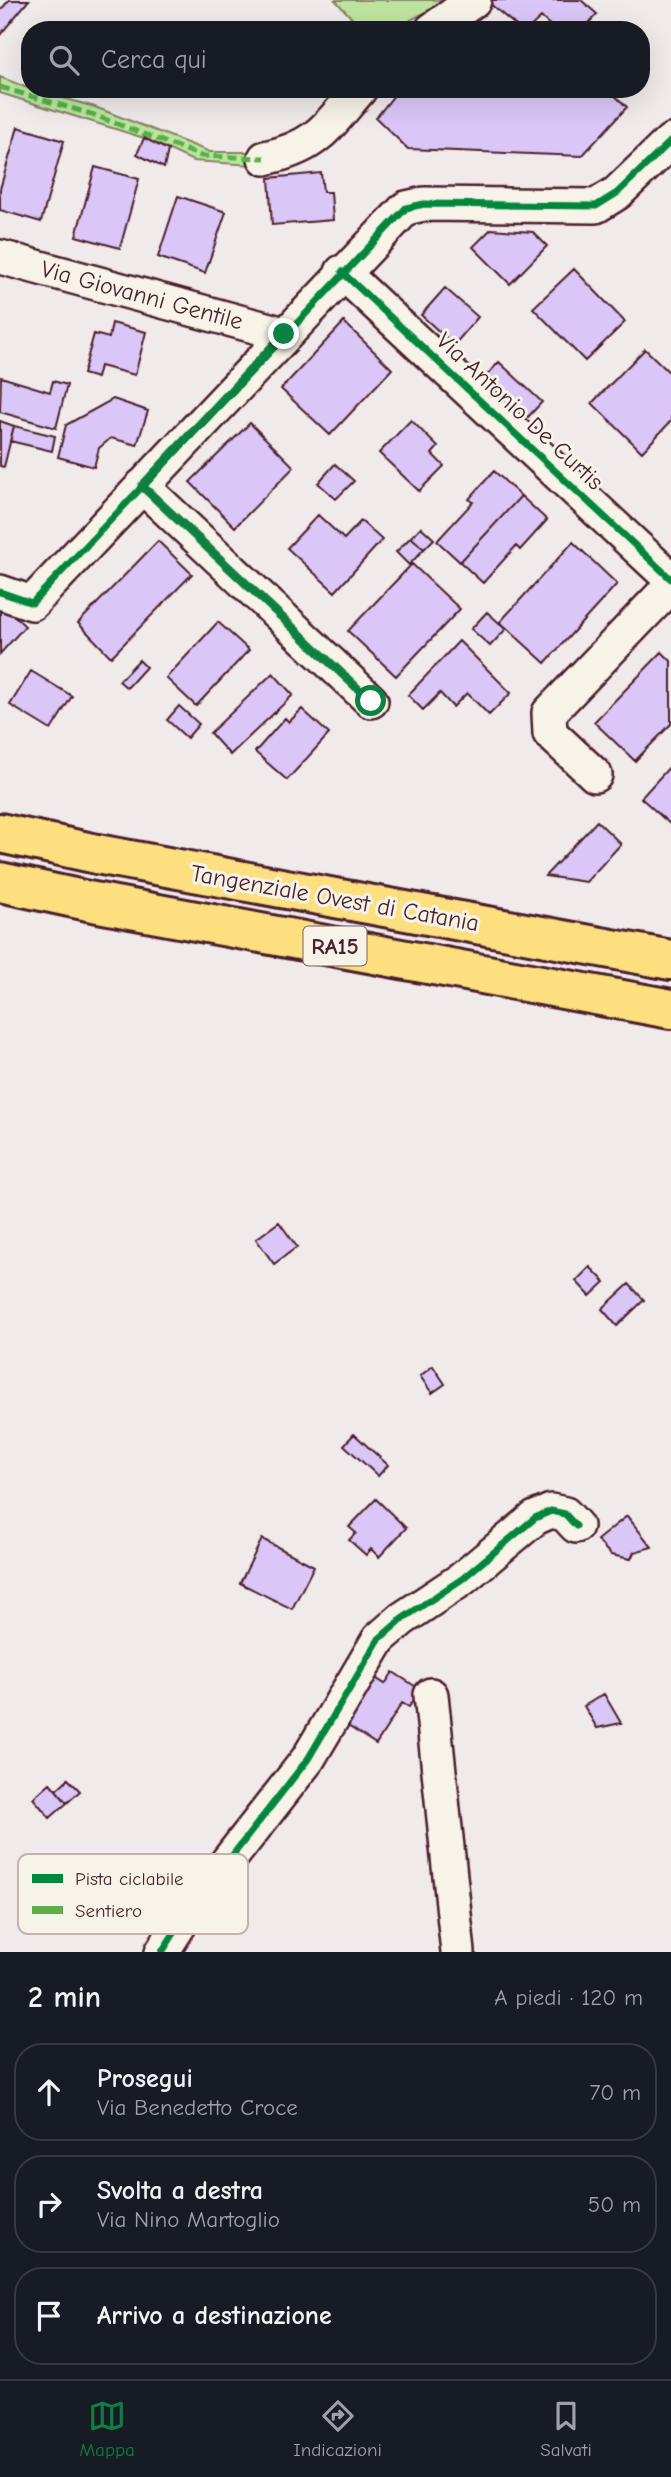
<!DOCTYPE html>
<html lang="it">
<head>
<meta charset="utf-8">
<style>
	:root { --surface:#171b24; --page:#20242c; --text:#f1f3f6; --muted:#9ea1a6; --line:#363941; --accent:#0b8043 }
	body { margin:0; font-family:"Comic Neue",sans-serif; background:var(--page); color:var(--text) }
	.stop { position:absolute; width:21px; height:21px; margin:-16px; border:5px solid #0b8043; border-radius:50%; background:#fff }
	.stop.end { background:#0b8043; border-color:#fff; box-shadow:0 2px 7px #0008 }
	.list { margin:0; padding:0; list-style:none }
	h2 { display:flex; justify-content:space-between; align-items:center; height:91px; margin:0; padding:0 28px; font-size:30px }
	h2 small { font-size:23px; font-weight:400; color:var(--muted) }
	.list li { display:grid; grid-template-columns:46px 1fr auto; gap:21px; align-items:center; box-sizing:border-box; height:98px; margin:0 14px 14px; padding:0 14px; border:2px solid var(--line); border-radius:28px }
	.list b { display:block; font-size:26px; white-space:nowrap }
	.list p { margin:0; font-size:23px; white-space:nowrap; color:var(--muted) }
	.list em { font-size:23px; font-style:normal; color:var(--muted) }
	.icon { flex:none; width:38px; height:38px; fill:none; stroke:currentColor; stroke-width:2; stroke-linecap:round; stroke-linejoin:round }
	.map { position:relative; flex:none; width:671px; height:1952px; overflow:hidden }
	.search { position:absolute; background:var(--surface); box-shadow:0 7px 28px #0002; left:21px; right:21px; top:21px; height:77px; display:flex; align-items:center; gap:18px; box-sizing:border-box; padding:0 24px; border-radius:28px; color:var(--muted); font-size:26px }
	.sheet { height:427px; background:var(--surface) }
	nav { display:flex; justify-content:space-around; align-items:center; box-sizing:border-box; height:98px; border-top:2px solid var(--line); background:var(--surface); font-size:19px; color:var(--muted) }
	nav a { display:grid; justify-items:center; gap:4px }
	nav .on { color:var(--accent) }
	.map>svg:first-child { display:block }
	.green { fill:#bde5a0; stroke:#848266; stroke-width:2 }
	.building { fill:#dac7f8; stroke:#4a1f2b; stroke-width:2 }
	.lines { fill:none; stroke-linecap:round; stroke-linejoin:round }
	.minor-casing { stroke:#4a1f2b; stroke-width:38 }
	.highway-casing { stroke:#4a1f2b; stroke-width:44 }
	.minor { stroke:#f7f3e8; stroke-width:33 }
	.highway { stroke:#fce080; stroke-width:38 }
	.quiet { stroke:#57b146; stroke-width:5; stroke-dasharray:10 5; stroke-linecap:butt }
	.cycleway-casing { stroke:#f7f3e8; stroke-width:11 }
	.cycleway { stroke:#00873e; stroke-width:7 }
	.route { stroke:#0b8043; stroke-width:9 }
	.labels { text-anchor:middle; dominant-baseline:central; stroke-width:6; stroke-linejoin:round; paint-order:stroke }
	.shield { fill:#f7f3e8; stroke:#7e5f64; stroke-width:2 }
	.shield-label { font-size:23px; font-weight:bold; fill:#4a1f2b }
	.street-label { font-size:24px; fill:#4a1f2b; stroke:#f7f3e8 }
	.key { fill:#f7f3e8; stroke:#c3b3af; stroke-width:2 }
	.key-label { font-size:19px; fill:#4a1f2b }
</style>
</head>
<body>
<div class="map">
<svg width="671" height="1952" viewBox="0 0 671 1952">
	<rect width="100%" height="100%" fill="#f1eaeb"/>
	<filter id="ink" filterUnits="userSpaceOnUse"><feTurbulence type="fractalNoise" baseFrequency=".0143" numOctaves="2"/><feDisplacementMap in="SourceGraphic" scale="14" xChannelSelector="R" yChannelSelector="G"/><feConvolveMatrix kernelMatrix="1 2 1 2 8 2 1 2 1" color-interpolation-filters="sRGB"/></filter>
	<g filter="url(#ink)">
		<!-- green -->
		<path class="green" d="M 335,0 L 457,0 C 438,11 426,9 408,22 L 407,30 L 363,30 Z
			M 0,77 L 30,89 L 95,107 L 210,152 L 252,152 L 252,165 L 193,161 L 144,138 L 0,93 Z"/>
		<!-- building -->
		<path class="building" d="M 9,0 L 29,0 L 0,35 L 0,11 Z
			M 491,0 L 581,0 L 597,14 L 582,30 L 555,30 L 541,17 L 527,30 L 521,30 L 488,2 Z
			M 399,89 L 608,89 L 627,107 L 582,156 L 408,149 L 376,118 Z
			M 18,127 L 64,141 L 41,222 L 0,210 L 0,189 Z
			M 144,138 L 168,150 L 164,168 L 137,154 Z
			M 95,167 L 139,179 L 120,248 L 76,236 Z
			M 321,173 L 323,192 L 331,192 L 333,220 L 272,225 L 269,178 Z
			M 178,196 L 226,212 L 205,273 L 158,257 Z
			M 491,229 L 533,232 L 547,246 L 510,284 L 473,247 Z
			M 574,269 L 625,322 L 585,361 L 533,308 Z
			M 445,288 L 478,317 L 454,345 L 421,315 Z
			M 344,322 L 392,369 L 330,435 L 281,389 Z
			M 112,323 L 146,332 L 135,375 L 100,366 L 97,378 L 83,374 L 94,334 L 109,338 Z
			M 645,349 L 671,374 L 671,421 L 642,452 L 592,403 Z
			M 499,362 L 542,402 L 528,417 L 486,376 Z
			M 1,377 L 50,392 L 53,381 L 67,385 L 56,428 L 0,412 Z
			M 113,399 L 148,411 L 137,445 L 111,438 L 99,448 L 94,467 L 58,457 L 66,425 Z
			M 411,420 L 438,447 L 432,454 L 444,466 L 419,491 L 379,453 Z
			M 0,421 L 14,426 L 4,467 L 0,466 Z
			M 250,423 L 294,467 L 235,527 L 190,482 Z
			M 14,426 L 55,436 L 52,451 L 10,441 Z
			M 335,464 L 354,481 L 336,499 L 318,483 Z
			M 494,471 L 521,496 L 460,562 L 437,541 L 473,502 L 469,499 Z
			M 521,496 L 547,520 L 520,550 L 516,546 L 483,583 L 460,562 Z
			M 318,515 L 344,539 L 361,521 L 382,540 L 335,592 L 287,548 Z
			M 421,527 L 434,539 L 424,549 L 411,537 Z
			M 411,537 L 424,549 L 409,565 L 396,552 Z
			M 158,541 L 192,574 L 111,657 L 78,623 Z
			M 573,542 L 617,584 L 545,663 L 500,622 Z
			M 412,564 L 460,609 L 396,676 L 348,631 Z
			M 5,607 L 25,626 L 0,654 L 0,612 Z
			M 487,612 L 506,629 L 490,646 L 471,629 Z
			M 218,622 L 249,650 L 196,706 L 166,678 Z
			M 459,641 L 511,693 L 489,715 L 467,693 L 453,707 L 440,693 L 423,710 L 408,695 Z
			M 662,652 L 671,661 L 671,724 L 635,761 L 594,722 Z
			M 139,660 L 146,667 L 127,688 L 119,681 Z
			M 31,671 L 72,696 L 51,730 L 10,705 Z
			M 273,673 L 293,695 L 230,755 L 210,733 Z
			M 179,706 L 199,724 L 187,738 L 167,720 Z
			M 302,709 L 329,734 L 287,780 L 255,752 L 285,718 L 289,722 Z
			M 671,765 L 671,825 L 641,798 Z
			M 597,821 L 621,844 L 586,882 L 545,876 Z
			M 279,1222 L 297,1247 L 274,1264 L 256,1239 Z
			M 590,1267 L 605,1282 L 590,1296 L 576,1281 Z
			M 629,1284 L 644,1300 L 617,1326 L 602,1309 Z
			M 433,1366 L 445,1384 L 432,1393 L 420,1376 Z
			M 354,1434 L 388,1465 L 378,1476 L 344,1445 Z
			M 376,1499 L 406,1528 L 379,1557 L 371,1549 L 366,1555 L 349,1540 L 356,1533 L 349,1527 Z
			M 627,1516 L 652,1547 L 634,1552 L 631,1559 L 611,1555 L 597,1540 Z
			M 262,1539 L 314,1566 L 292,1609 L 240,1583 Z
			M 393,1672 L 421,1690 L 409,1707 L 402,1703 L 376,1744 L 337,1719 L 368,1673 L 385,1684 Z
			M 604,1694 L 621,1723 L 597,1728 L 584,1706 Z
			M 68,1779 L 80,1791 L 67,1803 L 56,1790 Z
			M 50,1783 L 67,1803 L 50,1818 L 33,1798 Z"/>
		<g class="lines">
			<!-- minor casing -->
			<g class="minor-casing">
				<path id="minor" d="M 432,30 L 474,0
					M 265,158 C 317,147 327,127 360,89
					M 0,257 L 284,334
					M 342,272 L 671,579
					M 142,486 L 371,701
					M 0,592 L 32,603 L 406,208 L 424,204 L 596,206 L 617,193 L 671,141
					M 595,775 L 550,733 L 549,713 L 671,586
					M 431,1695 L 458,1952
					M 162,1952 L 185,1916 L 308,1759 L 379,1639 L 402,1619 L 462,1579 L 535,1518 L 551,1511 L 565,1514 L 576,1526"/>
			</g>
			<!-- highway casing -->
			<g class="highway-casing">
				<path id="highway" d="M 0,833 L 97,854 L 671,960
					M 0,882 L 88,901 L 671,1009"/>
			</g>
			<!-- minor -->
			<use href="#minor" class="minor"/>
			<!-- highway -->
			<use href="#highway" class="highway"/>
			<!-- quiet -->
			<path class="quiet" d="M 0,87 L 94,115 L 201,156 L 265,158"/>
			<!-- cycleway casing -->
			<g class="cycleway-casing">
				<path id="cycleway" d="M 342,272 L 671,579
					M 0,592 L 32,603 L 406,208 L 424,204 L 596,206 L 617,193 L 671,141
					M 162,1952 L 185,1916 L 308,1759 L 379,1639 L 402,1619 L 462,1579 L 535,1518 L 551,1511 L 565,1514 L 576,1526"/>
			</g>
			<!-- cycleway -->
			<use href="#cycleway" class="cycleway"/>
		</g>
	</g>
	<g class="lines" filter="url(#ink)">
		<!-- route -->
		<path class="route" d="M 284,334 L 142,486 L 371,701"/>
	</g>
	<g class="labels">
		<!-- shield labels -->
		<rect class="shield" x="303.5" y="926.5" width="63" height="39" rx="5"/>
		<g class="shield-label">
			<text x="335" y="946">RA15</text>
		</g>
		<!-- street labels -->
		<g class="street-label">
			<text transform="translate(142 295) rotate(15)">Via Giovanni Gentile</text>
			<text transform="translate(520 411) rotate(43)">Via Antonio De Curtis</text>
			<text transform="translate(335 898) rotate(10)">Tangenziale Ovest di Catania</text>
		</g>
	</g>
	<!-- legend -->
	<rect x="18" y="1854" width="230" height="80" rx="10" class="key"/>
	<rect x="32" y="1874" width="31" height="9" fill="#00873e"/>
	<rect x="32" y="1906" width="31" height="8" fill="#57b146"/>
	<g class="key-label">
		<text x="75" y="1885">Pista ciclabile</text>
		<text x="75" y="1917">Sentiero</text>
	</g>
</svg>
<div class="stop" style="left:371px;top:701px"></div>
<div class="stop end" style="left:284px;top:334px"></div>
<div class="search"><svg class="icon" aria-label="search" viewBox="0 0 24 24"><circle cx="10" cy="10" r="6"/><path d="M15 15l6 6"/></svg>Cerca qui</div>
</div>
<section class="sheet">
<h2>2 min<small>A piedi · 120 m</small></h2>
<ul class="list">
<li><svg class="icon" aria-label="ahead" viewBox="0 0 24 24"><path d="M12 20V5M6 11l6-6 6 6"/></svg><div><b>Prosegui</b><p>Via Benedetto Croce</p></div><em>70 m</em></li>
<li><svg class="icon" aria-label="right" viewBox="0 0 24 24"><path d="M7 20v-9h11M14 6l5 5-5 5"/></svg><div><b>Svolta a destra</b><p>Via Nino Martoglio</p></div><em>50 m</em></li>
<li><svg class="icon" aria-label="arrive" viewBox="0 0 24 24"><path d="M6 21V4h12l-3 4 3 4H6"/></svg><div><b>Arrivo a destinazione</b></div></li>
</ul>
</section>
<nav>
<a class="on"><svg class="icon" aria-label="map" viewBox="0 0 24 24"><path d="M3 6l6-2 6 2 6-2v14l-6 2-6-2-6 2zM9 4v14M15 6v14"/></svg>Mappa</a>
<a><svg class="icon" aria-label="directions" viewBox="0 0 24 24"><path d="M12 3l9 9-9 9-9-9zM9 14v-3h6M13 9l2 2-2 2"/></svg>Indicazioni</a>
<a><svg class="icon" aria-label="saved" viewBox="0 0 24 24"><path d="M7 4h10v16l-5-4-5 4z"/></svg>Salvati</a>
</nav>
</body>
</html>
